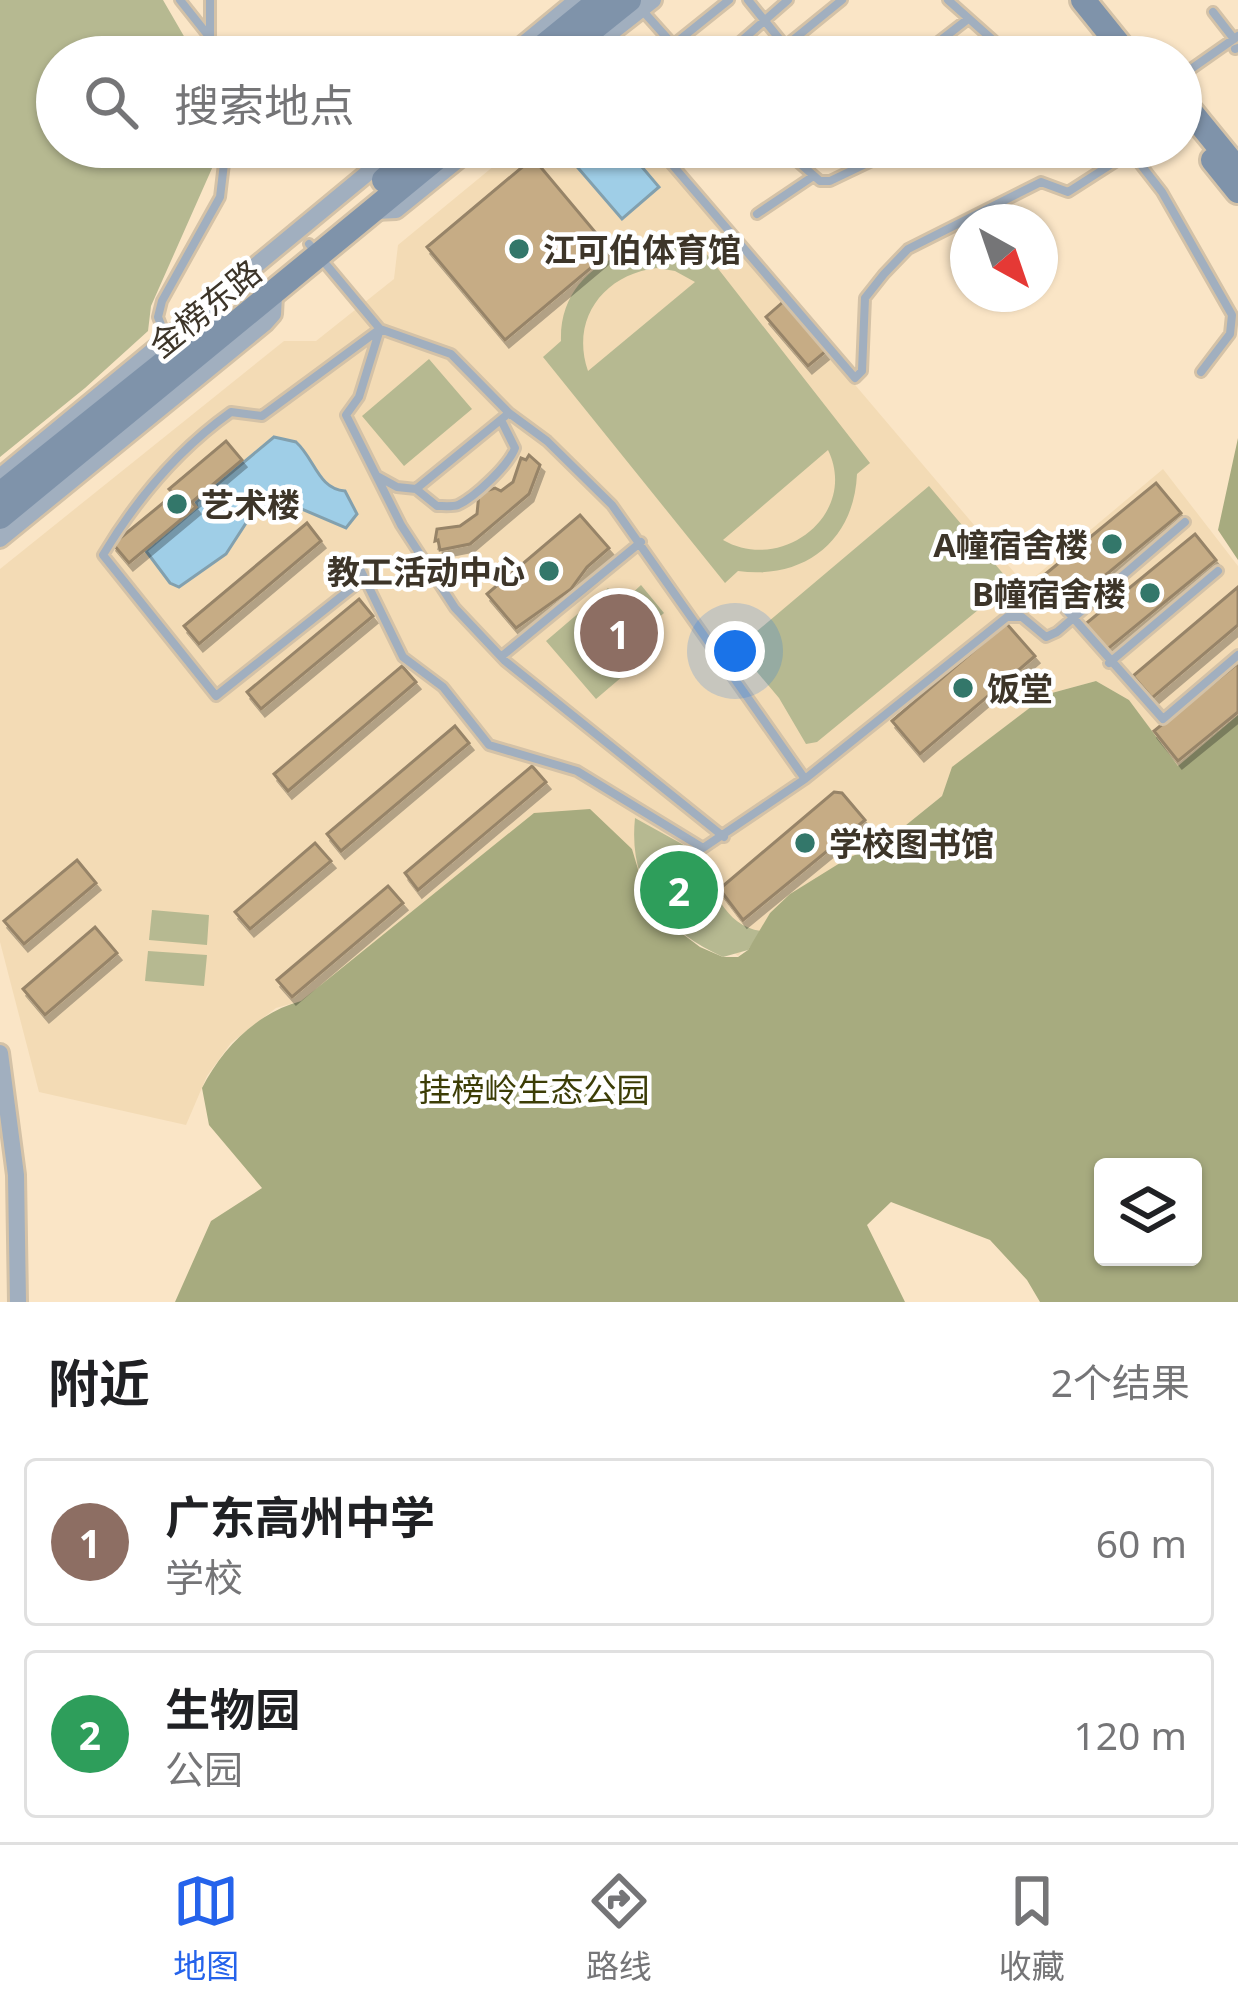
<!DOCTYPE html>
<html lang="zh">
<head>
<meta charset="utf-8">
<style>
	:root { --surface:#fff; --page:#f6f6f6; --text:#202124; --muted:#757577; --line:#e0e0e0; --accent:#2563eb }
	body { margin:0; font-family:"Noto Sans","Noto Sans SC",sans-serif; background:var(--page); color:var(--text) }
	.controls { position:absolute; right:36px; bottom:36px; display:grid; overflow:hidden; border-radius:12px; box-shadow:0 3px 9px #0004 }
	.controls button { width:108px; height:108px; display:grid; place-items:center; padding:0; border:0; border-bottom:3px solid var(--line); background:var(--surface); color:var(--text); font:60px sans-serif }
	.compass { position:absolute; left:950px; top:204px; width:108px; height:108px; border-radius:50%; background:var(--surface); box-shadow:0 3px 9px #0004; rotate:140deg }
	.you { position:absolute; left:735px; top:651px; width:42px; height:42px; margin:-30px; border:9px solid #fff; border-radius:50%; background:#1a73e8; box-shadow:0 0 0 18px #1a73e833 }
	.badge { display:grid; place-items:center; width:78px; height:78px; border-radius:50%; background:var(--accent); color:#fff; font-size:39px; font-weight:700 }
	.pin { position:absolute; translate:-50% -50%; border:6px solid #fff; box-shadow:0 3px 12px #0006 }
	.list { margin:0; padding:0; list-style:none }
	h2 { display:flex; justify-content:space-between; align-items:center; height:156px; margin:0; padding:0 48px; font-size:51px }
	h2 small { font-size:39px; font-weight:400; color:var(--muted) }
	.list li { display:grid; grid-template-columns:78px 1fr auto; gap:36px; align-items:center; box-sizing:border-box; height:168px; margin:0 24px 24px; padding:0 24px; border:3px solid var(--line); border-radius:12px }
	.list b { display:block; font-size:45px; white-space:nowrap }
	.list p { margin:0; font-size:39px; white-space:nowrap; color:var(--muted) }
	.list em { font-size:39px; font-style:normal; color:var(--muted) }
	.icon { flex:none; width:66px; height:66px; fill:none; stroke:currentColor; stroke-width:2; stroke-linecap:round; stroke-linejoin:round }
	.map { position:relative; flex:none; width:1238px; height:1302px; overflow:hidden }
	.search { position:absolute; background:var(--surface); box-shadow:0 3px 9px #0004; left:36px; right:36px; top:36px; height:132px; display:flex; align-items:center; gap:30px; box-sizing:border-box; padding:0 42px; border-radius:66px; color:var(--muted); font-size:45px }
	.sheet { height:540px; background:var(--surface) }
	nav { display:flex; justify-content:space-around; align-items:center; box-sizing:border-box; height:168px; border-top:3px solid var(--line); background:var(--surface); font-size:33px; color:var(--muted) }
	nav a { display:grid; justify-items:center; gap:6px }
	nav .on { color:var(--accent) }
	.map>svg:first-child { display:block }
	.built { fill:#f3dbb5 }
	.green { fill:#b6b991; fill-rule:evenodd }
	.forest { fill:#a7ab7f; fill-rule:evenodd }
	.water { fill:#9fcee7; stroke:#82a0ae; stroke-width:3 }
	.building { fill:#c6ac85; stroke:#978468; stroke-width:3; filter:url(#shadow) }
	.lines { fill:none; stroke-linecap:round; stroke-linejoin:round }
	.lane-casing { stroke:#d4c2a7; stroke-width:14 }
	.street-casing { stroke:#d4c2a7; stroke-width:22 }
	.secondary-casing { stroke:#d4c2a7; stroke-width:30 }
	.lane { stroke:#a1afbf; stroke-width:8 }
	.street { stroke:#a1afbf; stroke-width:16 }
	.secondary { stroke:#7f93aa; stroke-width:24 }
	.poi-dot { fill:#33776a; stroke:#fff; stroke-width:4.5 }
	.labels { text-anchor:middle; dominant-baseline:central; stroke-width:9; stroke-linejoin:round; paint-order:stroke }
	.poi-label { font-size:33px; font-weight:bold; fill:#3d3529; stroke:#fff; text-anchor:start }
	.street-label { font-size:33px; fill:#3d3529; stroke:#fff }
	.park-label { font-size:33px; fill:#3c3d06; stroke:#fff }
</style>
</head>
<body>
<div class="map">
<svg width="1238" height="1302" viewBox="0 0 1238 1302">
	<defs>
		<filter id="shadow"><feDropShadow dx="4" dy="7" stdDeviation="0" flood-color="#0004"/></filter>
	</defs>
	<rect width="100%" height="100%" fill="#fae5c6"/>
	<!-- built -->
	<path class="built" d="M 517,147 L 653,147 L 1025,585 L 1163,469 L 1238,566 L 1238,715 L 1178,767 L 1129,700 L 1096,681 L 1048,694 L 953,767 L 942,796 L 885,842 L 848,858 L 770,913 L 761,931 L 738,956 L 635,866 L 632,848 L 301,1001 L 276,1008 L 231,1043 L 207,1076 L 186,1125 L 39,1092 L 0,942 L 0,569 L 284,341 L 316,341 L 394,279 L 398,245 Z"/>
	<!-- green -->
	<path class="green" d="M 0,0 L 163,0 L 196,57 L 57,57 L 57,147 L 215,147 L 217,157 L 151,306 L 148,331 L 85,388 L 0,457 Z
		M 691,234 L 870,463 L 857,474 C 854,542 803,580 738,571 L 725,583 L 543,357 L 561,341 C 559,276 618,243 676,248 ZM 657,268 L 675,271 L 695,282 L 588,371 C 570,319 604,274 657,268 ZM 828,450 C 859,514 782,574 723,540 Z
		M 429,359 L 472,409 L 404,466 L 362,416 Z
		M 929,486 L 1011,583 L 817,742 L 806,744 L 779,698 L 737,648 Z
		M 641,585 L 664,613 L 650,625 L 627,598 Z
		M 608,588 L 657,647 L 596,699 L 546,641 Z
		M 635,818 L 700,854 C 710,885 724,926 761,931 L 748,950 L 723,957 C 663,930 628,885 635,818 Z
		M 152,910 L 209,915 L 207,945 L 149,940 Z
		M 148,951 L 207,955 L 204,986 L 145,981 Z"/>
	<!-- forest -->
	<path class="forest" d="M 1238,438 L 1238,560 L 1218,530 Z
		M 1096,681 L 1129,700 L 1178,766 L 1238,715 L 1238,1302 L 1040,1302 L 1027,1280 L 990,1240 L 891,1202 L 867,1225 L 905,1302 L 175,1302 L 211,1221 L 262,1188 L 209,1125 L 202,1088 C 223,1047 257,1013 301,1001 L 534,813 L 590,809 L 632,849 L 643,886 L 672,926 L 700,947 L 723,957 L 738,957 L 748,950 L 770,913 L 790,894 L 848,858 L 885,842 L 942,796 L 952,767 L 1048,694 ZM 1103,1167 L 1193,1167 L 1193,1257 L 1103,1257 Z"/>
	<!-- water -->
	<path class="water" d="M 560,147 L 625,147 L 659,187 L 622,219 Z
		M 274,437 L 296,442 C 315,459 318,489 345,491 L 357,514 L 346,528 L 290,504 L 272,505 L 250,517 L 226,554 L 179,587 L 170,583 L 146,551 L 197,508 L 196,502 Z"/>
	<!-- building -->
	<path class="building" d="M 533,158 L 611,251 L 505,340 L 427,247 Z
		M 783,302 L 826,351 L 808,366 L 766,317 Z
		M 226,441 L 242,460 L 192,502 L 196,507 L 129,563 L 113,544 L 174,494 L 169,489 Z
		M 529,455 L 540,465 L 529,494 L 470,544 L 440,550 L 438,540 L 435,541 L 437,529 L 460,526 L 477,514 L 479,493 L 495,488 L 501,491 L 513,482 L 521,458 L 526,460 Z
		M 1156,483 L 1181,513 L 1068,606 L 1043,576 Z
		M 580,515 L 609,548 L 587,567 L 571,589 L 516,628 L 487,594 Z
		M 307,523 L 321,541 L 199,644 L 184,626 Z
		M 1195,534 L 1216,560 L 1104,652 L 1083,626 Z
		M 1238,587 L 1238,625 L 1152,698 L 1133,676 Z
		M 359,599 L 373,616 L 261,709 L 247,692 Z
		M 1006,623 L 1035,656 L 920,754 L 892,721 Z
		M 1238,663 L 1238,712 L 1178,761 L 1154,731 Z
		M 402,666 L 416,682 L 288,791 L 274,774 Z
		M 455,726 L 469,743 L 341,851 L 327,834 Z
		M 532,766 L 546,782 L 418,890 L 405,873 Z
		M 834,792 L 842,793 L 865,820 L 743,920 L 721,891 L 723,886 Z
		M 315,843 L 331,861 L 250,929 L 235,912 Z
		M 77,860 L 96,883 L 24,944 L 4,921 Z
		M 388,886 L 403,903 L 292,997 L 277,980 Z
		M 95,927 L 117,953 L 45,1015 L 23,989 Z"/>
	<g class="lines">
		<!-- lane casing -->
		<g class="lane-casing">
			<path id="lane" d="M 180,0 L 207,34
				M 748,0 L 794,57
				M 948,0 L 1012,57
				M 642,10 L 684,57
				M 1213,12 L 1234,39
				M 1235,49 L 1238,48
				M 210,57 L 210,0
				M 658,57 L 729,0
				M 723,57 L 788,0
				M 772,57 L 842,0
				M 919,57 L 968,19
				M 1181,76 L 1238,36
				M 657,147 L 855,378 L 862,371 L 865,298 L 884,274 L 908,249 L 1041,182 L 1068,192 L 1132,151
				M 800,147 L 790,155 L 820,181 L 830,181 L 901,147
				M 1127,147 L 1162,192 L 1232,315 L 1230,334 L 1201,372
				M 757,214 L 812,177
				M 309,244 L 380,329 L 451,354 L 509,413 L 547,441 L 612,505 L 805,779
				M 380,329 L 359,397 L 346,415 L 401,525 L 455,608 L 505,661 L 724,837
				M 166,338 L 158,317 L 162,301 L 220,197 L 226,147
				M 377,476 L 397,487 L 416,489 L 509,413
				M 416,489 L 437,506 C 443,506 453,507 458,505 C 475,497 509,465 515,448 L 501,420
				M 358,565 L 403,657 L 443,687 L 489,745 L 577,771 L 703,848 L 805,779 L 1007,617 L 1022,617 L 1046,637 L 1057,632 L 1185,522
				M 362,580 L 216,696 L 103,555 C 136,500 179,449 231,412 L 262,416 L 380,329
				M 1053,595 L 1163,719 L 1238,655
				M 502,656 L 641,542
				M 1109,663 L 1218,571"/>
		</g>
		<!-- street casing -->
		<g class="street-casing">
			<path id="street" d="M 508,57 L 577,0
				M 580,57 L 653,0
				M 375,211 L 396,210 L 474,147
				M 0,477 L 399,147
				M 0,539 L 265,323 L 273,314 L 274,295
				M 0,1053 L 16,1175 L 18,1302"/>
		</g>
		<!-- secondary casing -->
		<g class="secondary-casing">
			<path id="secondary" d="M 1083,0 L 1129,57
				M 530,57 L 600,0
				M 558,57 L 629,0
				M 1181,100 L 1238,170
				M 1213,160 L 1238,191
				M 384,180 L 424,147
				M 0,494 L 215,322
				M 0,517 L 450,147"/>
		</g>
		<!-- lane -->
		<use href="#lane" class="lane"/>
		<!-- street -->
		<use href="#street" class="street"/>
		<!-- secondary -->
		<use href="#secondary" class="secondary"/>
	</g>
	<!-- markers -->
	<g class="poi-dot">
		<circle cx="519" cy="249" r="12"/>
		<circle cx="177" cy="504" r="12"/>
		<circle cx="1112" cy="544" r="12"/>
		<circle cx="549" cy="571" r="12"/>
		<circle cx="1150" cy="593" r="12"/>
		<circle cx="963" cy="688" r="12"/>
		<circle cx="805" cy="843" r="12"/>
	</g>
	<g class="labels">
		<!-- poi labels -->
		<g class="poi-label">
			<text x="543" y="249">江可伯体育馆</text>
			<text x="201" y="504">艺术楼</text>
			<text x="1088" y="544" text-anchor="end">A幢宿舍楼</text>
			<text x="525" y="571" text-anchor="end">教工活动中心</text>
			<text x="1126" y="593" text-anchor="end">B幢宿舍楼</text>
			<text x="987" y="688">饭堂</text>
			<text x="829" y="843">学校图书馆</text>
		</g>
		<!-- street labels -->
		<g class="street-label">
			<text transform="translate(205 308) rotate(-39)">金榜东路</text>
		</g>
		<!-- park labels -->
		<g class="park-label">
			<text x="534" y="1089">挂榜岭生态公园</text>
		</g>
	</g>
</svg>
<div class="controls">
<button><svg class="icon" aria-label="layers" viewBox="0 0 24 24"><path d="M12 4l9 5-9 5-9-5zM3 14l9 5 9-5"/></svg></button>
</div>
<svg class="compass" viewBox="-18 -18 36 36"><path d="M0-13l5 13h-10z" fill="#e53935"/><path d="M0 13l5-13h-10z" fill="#757577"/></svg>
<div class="you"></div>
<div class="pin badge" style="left:619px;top:633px;background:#8d6e63">1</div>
<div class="pin badge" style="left:679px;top:890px;background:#2e9e5b">2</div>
<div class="search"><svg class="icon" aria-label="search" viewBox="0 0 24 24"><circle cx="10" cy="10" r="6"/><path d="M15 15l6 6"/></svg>搜索地点</div>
</div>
<section class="sheet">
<h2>附近<small>2个结果</small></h2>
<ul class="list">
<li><span class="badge" style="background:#8d6e63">1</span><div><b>广东高州中学</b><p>学校</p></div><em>60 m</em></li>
<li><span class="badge" style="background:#2e9e5b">2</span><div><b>生物园</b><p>公园</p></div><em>120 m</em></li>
</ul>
</section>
<nav>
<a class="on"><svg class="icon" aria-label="map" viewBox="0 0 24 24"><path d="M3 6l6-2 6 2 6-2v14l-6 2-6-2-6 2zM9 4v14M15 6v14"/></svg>地图</a>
<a><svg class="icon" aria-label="directions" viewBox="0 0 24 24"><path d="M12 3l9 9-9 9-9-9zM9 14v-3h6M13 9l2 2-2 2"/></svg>路线</a>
<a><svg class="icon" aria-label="saved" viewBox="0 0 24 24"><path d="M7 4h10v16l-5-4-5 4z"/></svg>收藏</a>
</nav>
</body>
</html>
